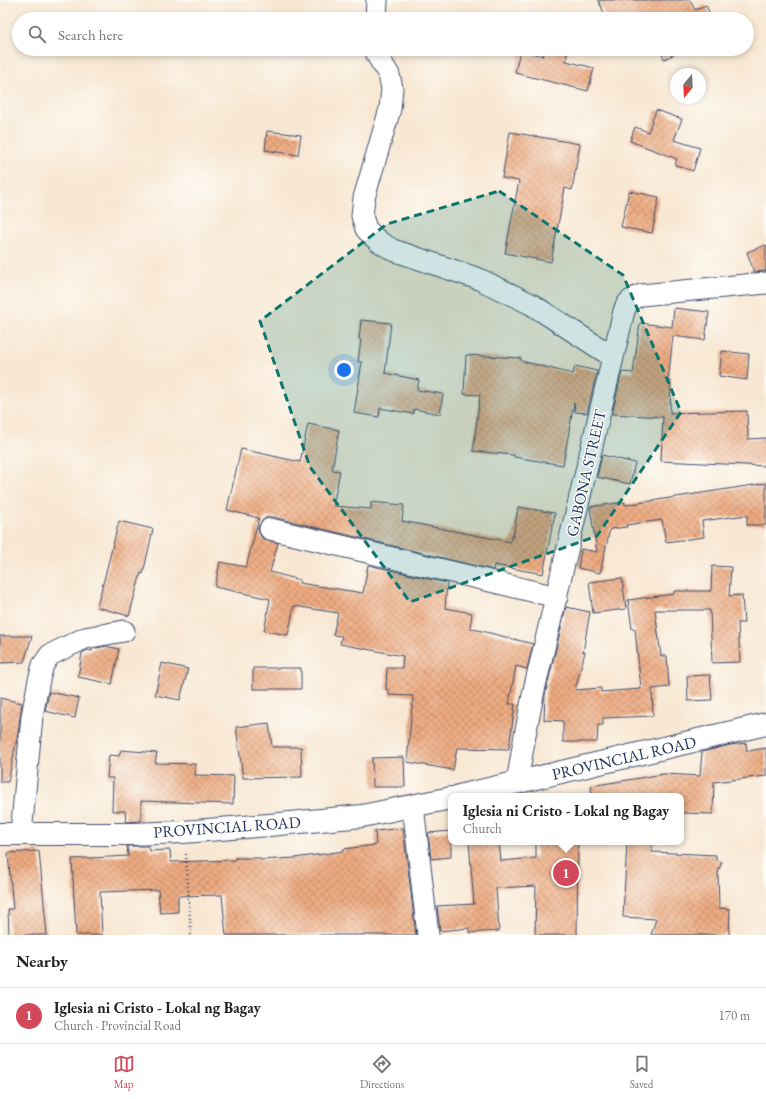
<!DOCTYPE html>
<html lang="en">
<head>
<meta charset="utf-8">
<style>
	:root { --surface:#fff; --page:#f6f6f6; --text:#222; --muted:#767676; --line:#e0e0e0; --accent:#d1495b }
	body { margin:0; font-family:"EB Garamond",serif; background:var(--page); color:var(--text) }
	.compass { position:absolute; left:670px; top:68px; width:36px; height:36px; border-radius:50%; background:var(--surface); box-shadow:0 2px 6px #0003; rotate:198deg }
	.you { position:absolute; left:344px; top:370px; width:14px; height:14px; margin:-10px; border:3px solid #fff; border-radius:50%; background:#1a73e8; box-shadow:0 0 0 6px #1a73e833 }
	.badge { display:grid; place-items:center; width:26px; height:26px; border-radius:50%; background:var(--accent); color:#fff; font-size:13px; font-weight:700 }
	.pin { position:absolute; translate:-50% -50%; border:2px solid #fff; box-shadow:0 1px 4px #0006 }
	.popup { position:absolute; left:448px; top:793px; width:236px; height:52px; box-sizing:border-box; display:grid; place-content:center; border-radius:8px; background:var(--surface); filter:drop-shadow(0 1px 3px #0005); font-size:13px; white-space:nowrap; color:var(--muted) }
	.popup b { font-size:15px; color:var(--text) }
	.popup::after { content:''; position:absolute; left:50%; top:100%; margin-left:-8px; border:8px solid transparent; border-top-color:var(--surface) }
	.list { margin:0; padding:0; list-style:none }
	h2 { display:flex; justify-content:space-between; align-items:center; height:52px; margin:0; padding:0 16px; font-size:17px }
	h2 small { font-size:13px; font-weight:400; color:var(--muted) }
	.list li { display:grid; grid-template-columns:26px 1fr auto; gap:12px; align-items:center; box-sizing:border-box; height:56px; padding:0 16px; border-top:1px solid var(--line) }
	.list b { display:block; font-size:15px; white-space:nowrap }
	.list p { margin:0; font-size:13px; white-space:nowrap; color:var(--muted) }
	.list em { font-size:13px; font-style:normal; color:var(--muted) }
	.icon { flex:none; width:22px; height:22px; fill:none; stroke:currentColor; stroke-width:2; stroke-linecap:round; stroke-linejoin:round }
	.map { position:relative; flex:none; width:766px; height:935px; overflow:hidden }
	.search { position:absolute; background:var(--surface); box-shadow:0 2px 6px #0003; left:12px; right:12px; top:12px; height:44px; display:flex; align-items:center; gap:10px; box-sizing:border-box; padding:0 14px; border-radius:22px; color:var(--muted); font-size:15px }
	.sheet { height:108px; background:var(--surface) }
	nav { display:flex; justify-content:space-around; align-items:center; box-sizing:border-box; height:56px; border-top:1px solid var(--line); background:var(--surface); font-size:11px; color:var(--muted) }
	nav a { display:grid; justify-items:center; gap:2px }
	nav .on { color:var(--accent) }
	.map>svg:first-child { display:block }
	.building { fill:url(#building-cross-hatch) }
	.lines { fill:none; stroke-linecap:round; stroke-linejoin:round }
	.minor-casing { stroke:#3c4b6f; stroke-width:23 }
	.secondary-casing { stroke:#3c4b6f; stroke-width:24 }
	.path { stroke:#3c4b6f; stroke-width:2.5; stroke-dasharray:1 3; stroke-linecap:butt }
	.minor { stroke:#fff; stroke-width:21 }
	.secondary { stroke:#fff; stroke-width:22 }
	.marked { fill:#0f766e; fill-opacity:0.2; stroke:#0f766e; stroke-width:3; stroke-dasharray:8 5; stroke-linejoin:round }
	.labels { text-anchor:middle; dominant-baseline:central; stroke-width:3; stroke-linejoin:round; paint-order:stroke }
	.street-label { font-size:16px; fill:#1b2f5e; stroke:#fdfcf7 }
</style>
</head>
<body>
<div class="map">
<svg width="766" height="935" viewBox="0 0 766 935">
	<defs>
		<pattern id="building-cross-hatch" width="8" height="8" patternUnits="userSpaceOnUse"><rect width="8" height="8" fill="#eeab81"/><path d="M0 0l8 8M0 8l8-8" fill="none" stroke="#c08c6d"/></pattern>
	</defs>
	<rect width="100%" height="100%" fill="#fdfcf7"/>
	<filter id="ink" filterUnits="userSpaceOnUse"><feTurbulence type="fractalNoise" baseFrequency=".025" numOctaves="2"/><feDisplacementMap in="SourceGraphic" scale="8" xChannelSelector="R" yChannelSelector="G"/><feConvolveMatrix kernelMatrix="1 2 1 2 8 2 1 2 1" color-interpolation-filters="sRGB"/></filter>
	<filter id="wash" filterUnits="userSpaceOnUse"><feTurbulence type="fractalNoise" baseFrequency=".012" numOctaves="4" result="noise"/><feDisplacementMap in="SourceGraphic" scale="16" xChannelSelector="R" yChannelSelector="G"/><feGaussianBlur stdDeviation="0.9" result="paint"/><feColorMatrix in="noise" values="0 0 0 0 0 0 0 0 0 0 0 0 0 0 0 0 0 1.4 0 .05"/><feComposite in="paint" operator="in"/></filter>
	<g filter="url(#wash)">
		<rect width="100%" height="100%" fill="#f8e7d2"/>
		<g id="blocks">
			<!-- building -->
			<path class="building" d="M 598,0 L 690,0 L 695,10 L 706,5 L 712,19 L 607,19 Z
				M 543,49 L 568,49 L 566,61 L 594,68 L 588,91 L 515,73 L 520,50 L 543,56 Z
				M 660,49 L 686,49 L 664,59 Z
				M 656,110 L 682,119 L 674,140 L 700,148 L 693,171 L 675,165 L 677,159 L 630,141 L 635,127 L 648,132 Z
				M 267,131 L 301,135 L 298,155 L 265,150 Z
				M 510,132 L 580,144 L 572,190 L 565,188 L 551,262 L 505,253 L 519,181 L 502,178 Z
				M 629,191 L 659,197 L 652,233 L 621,227 Z
				M 766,245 L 766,271 L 754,272 L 747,252 Z
				M 674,308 L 709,312 L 705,340 L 673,336 L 668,381 L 671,381 L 670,413 L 747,411 L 748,439 L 766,438 L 766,466 L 661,461 L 663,417 L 612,414 L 622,372 L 633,373 L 640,323 L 672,327 Z
				M 361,320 L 391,323 L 385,373 L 419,380 L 417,390 L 443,394 L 440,414 L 414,409 L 413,414 L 380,408 L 379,417 L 354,413 L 362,362 L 358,362 L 361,340 L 359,339 Z
				M 722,351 L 749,354 L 747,380 L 719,376 Z
				M 466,355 L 521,358 L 521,361 L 573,374 L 575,366 L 597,371 L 587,413 L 575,412 L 574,403 L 563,465 L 514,457 L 514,455 L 473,451 L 480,395 L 464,394 Z
				M 308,424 L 339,430 L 332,470 L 340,471 L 333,506 L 371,509 L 371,502 L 404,505 L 402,521 L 510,542 L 511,537 L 513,537 L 518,507 L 555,513 L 543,574 L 494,565 L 493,570 L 273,517 L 267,517 L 262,521 L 258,527 L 259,533 L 262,538 L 278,543 L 270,572 L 300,580 L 299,583 L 363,593 L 368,565 L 447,583 L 445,608 L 472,613 L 470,628 L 533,644 L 527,669 L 516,666 L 509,704 L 515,704 L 509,749 L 457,748 L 453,770 L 407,762 L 413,696 L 389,695 L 389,690 L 386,690 L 387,668 L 402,668 L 403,656 L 340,644 L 342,636 L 333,635 L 338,613 L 294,606 L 288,635 L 264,631 L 270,599 L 215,587 L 220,562 L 246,567 L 259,518 L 227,510 L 241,449 L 300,462 Z
				M 602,455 L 635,463 L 630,484 L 597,477 Z
				M 766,483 L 766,525 L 747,525 L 747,515 L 702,521 L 704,537 L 666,542 L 662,520 L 626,525 L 627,527 L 610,529 L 600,573 L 578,568 L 581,549 L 597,552 L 590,507 L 625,502 L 625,505 Z
				M 119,521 L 153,529 L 143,574 L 141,573 L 129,616 L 97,607 Z
				M 712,566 L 731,567 L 729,596 L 742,595 L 744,623 L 738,623 L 740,662 L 712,663 L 710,610 L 655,610 L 661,656 L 667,656 L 669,687 L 652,689 L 653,716 L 603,718 L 603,725 L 598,725 L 597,742 L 563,742 L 563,721 L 544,720 L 545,695 L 566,607 L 590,612 L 583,652 L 585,652 L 575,690 L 601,688 L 601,692 L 641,689 L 635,629 L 632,629 L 628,600 L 674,594 L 674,591 L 711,591 Z
				M 622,578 L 626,609 L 593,613 L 589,582 Z
				M 0,636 L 32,636 L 24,662 L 0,663 Z
				M 106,646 L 119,649 L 112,684 L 78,677 L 82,653 L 87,650 L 92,651 L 92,649 Z
				M 162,663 L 188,669 L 180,700 L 155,695 Z
				M 253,668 L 301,668 L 301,689 L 253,689 Z
				M 710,675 L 712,700 L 688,701 L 687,676 Z
				M 49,692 L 79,698 L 75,718 L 45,711 Z
				M 0,698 L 22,703 L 18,733 L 8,782 L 0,782 Z
				M 269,723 L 272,747 L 301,747 L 302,777 L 243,778 L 236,727 Z
				M 746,743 L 747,751 L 766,748 L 766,776 L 714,782 L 713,814 L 681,813 L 681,796 L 592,796 L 591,786 L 664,774 L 700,776 L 702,752 L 730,745 Z
				M 121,750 L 157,753 L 155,763 L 195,764 L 195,775 L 234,776 L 233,804 L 141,801 L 141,821 L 126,822 L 125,811 L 112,811 L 113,778 L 107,778 L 109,755 L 119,756 Z
				M 404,757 L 405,787 L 373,787 L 372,758 Z
				M 403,828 L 416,935 L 226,935 L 222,895 L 178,896 L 178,912 L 160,913 L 158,890 L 100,892 L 102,935 L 76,935 L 72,859 L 128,856 L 127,846 L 149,846 L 150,851 L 170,850 L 171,862 L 235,860 L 235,858 L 260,858 L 260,860 L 295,858 L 344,851 L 343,849 L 376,845 L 375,831 Z
				M 451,831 L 451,857 L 431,859 L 428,833 Z
				M 469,842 L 499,842 L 501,861 L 536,858 L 536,842 L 578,842 L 577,935 L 535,935 L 536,886 L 496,888 L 499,931 L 469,933 L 469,928 L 440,931 L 437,906 L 474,904 Z
				M 627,842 L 652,842 L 652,852 L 716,855 L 716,860 L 722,862 L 718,872 L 719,908 L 730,909 L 729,935 L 651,935 L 656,919 L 623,917 Z
				M 39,851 L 47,935 L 9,935 L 8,909 L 13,909 L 8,853 Z"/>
		</g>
	</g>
	<g filter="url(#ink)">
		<use href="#blocks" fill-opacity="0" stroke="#3c4b6f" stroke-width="1"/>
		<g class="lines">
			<!-- minor casing -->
			<g class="minor-casing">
				<path id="minor" d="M 376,19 L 377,0
					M 376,49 L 377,55 L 389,75 L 392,88 L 390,109 L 364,198 L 362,216 L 366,229 L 378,241 L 393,250 L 479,279 L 531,304 L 613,357
					M 270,529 L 557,597
					M 517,783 L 525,735 L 534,690 L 624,311 C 627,302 631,299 641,295 L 766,283
					M 413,806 L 428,935
					M 21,834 L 32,716 L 39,680 L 43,665 L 50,655 L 85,638 L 124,631"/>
			</g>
			<!-- secondary casing -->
			<g class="secondary-casing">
				<path id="secondary" d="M 459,796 L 766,724
					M 0,834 L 132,834 L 183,832 L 269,825 L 362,816 L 451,798"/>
			</g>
			<!-- path -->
			<path class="path" d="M 186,854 L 191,935"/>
			<!-- minor -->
			<use href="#minor" class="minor"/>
			<!-- secondary -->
			<use href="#secondary" class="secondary"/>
		</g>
	</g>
	<!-- marked area -->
	<path class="marked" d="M 499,191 L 623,275 L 681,412 L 597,536 L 410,602 L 310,467 L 260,321 L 387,224 Z"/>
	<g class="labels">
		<!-- street labels -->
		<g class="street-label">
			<text transform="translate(586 473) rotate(-77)">GABONA STREET</text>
			<text transform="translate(624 758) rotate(-13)">PROVINCIAL ROAD</text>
			<text transform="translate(227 827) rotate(-4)">PROVINCIAL ROAD</text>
		</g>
	</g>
</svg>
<svg class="compass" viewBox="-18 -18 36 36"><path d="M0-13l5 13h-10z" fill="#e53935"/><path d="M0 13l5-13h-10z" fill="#767676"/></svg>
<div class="you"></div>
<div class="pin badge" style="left:566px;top:873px">1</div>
<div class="popup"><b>Iglesia ni Cristo - Lokal ng Bagay</b>Church</div>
<div class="search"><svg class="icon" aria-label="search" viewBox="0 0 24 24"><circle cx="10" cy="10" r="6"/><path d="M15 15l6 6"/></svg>Search here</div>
</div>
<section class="sheet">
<h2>Nearby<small></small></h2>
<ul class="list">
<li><span class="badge">1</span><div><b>Iglesia ni Cristo - Lokal ng Bagay</b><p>Church · Provincial Road</p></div><em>170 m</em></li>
</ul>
</section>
<nav>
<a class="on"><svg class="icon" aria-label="map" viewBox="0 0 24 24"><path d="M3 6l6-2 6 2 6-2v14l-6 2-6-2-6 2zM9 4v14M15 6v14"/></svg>Map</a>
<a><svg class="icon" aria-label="directions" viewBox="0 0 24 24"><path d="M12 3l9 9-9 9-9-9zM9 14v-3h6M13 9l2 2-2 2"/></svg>Directions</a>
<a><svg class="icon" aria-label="saved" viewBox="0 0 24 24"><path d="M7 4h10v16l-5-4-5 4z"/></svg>Saved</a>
</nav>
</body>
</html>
